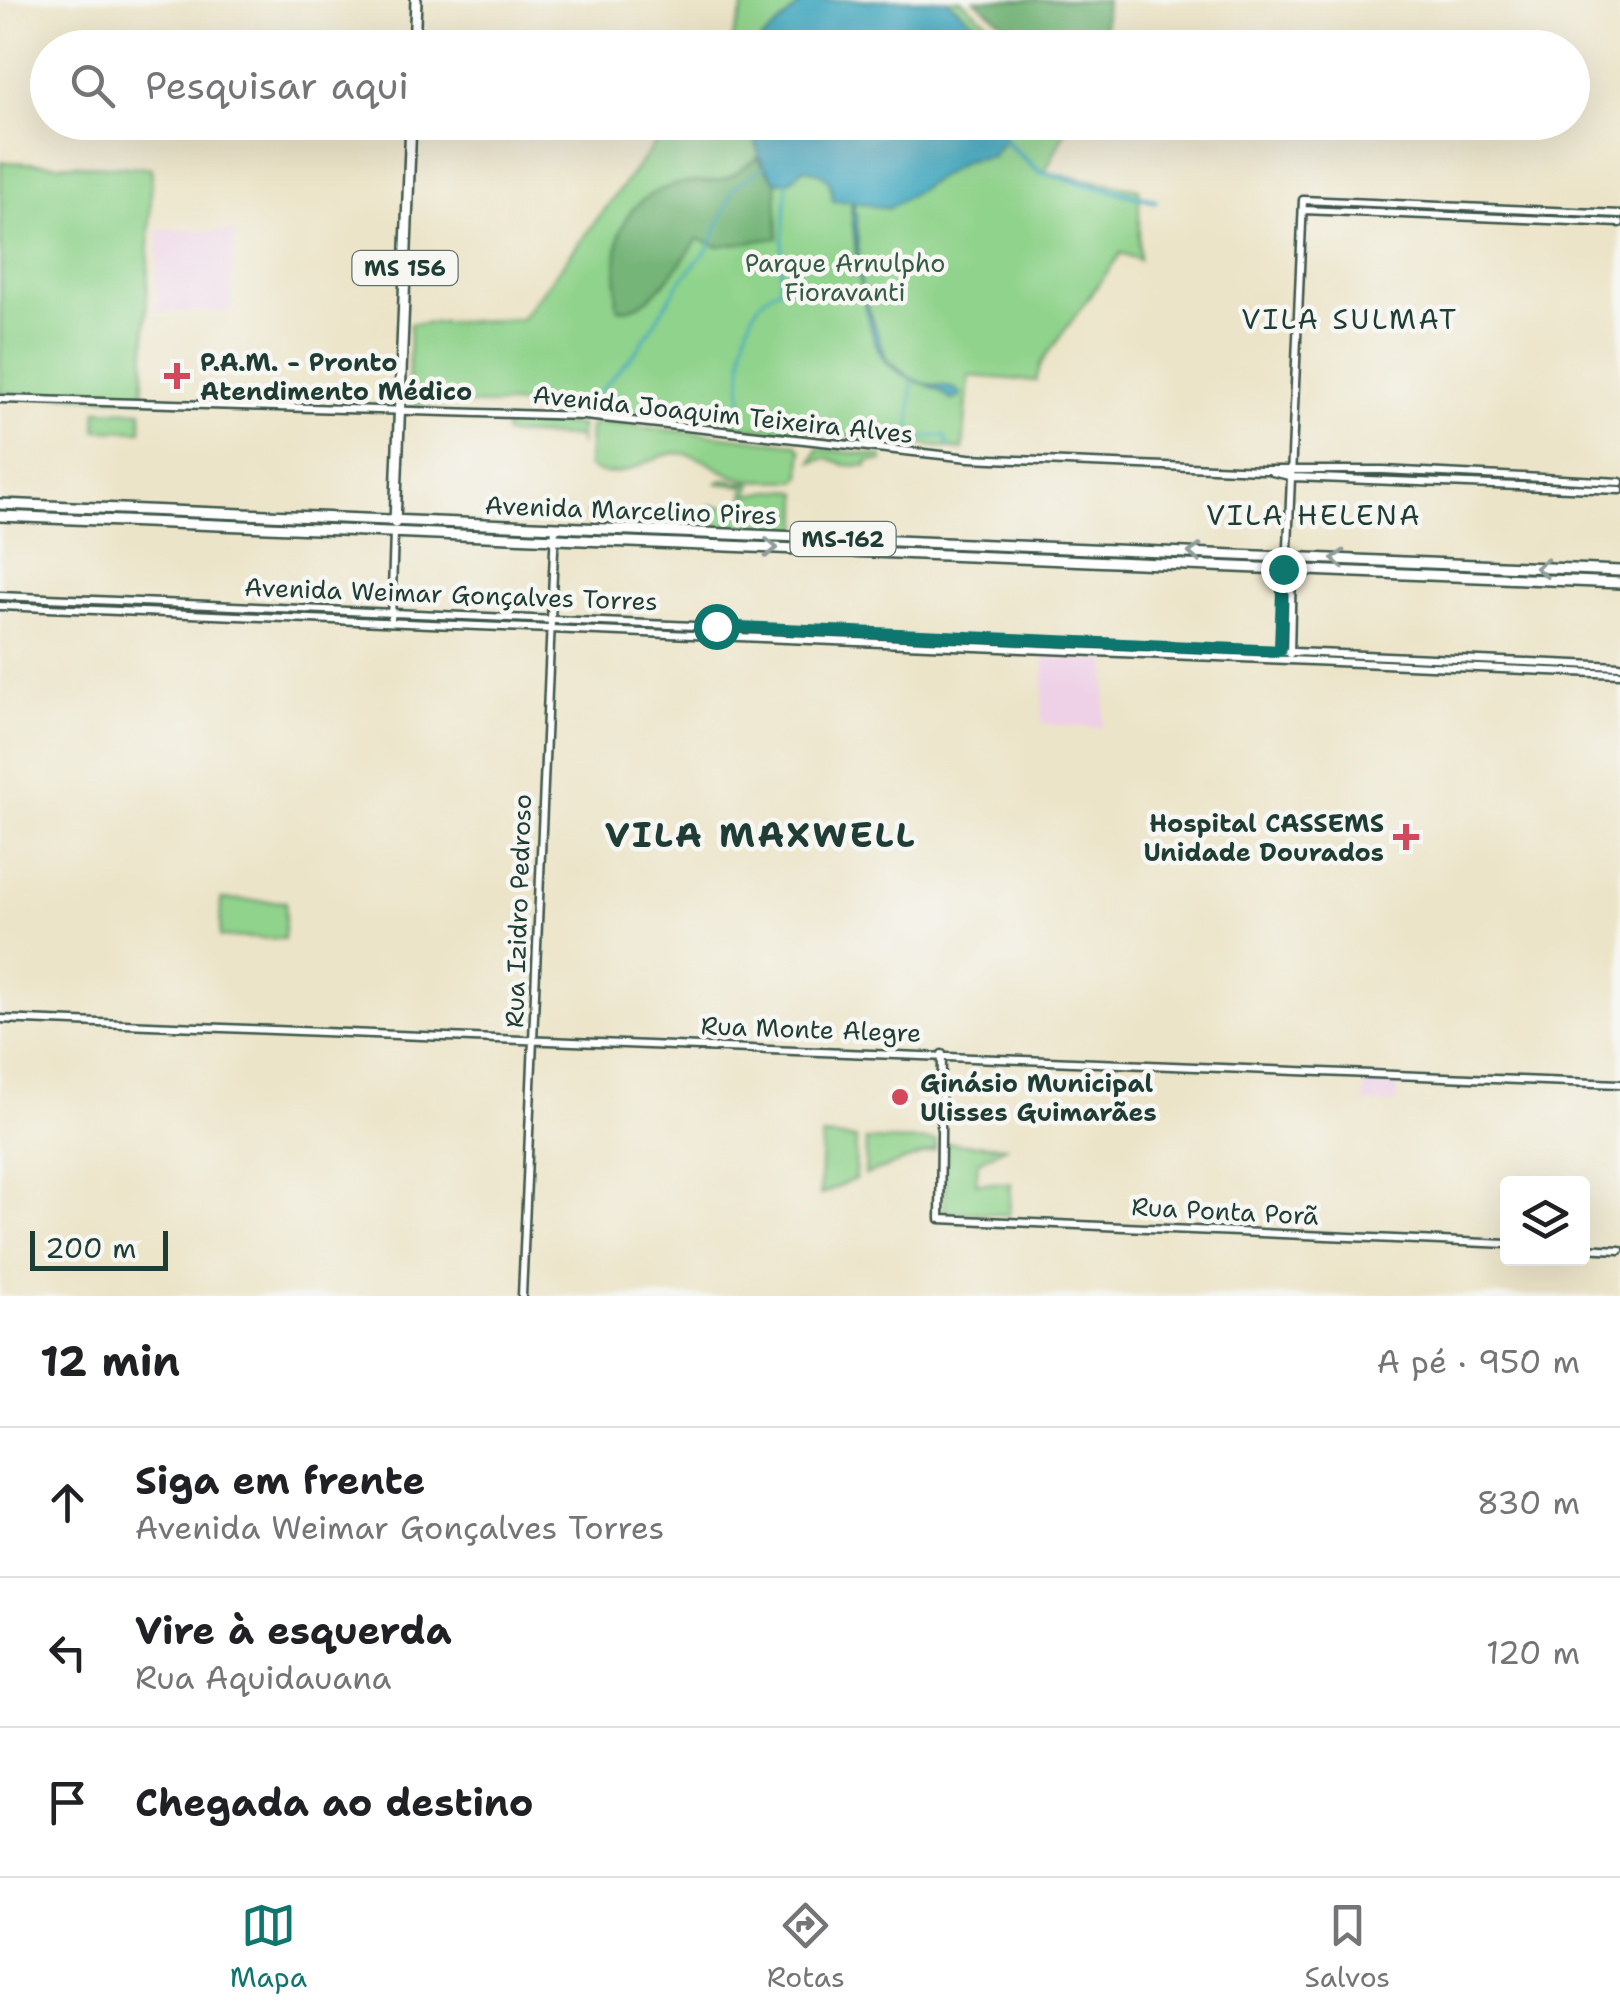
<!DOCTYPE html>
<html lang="pt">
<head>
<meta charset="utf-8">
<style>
	:root { --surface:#fff; --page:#f6f6f6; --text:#202124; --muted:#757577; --line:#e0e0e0; --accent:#0f766e }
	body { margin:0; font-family:"Shantell Sans",sans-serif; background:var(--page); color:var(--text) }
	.controls { position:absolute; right:30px; bottom:30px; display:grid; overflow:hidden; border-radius:10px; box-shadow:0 10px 40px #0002 }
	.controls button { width:90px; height:90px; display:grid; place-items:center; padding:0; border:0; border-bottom:2px solid var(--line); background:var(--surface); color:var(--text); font:50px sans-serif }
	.scale { position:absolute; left:30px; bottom:25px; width:138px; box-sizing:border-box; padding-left:10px; border:5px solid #1f3d34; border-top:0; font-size:28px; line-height:35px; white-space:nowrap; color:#1f3d34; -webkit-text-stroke:8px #f6f6f2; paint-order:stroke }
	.stop { position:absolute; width:30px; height:30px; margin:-22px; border:8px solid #0f766e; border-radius:50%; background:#fff }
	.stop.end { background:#0f766e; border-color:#fff; box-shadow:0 2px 10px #0008 }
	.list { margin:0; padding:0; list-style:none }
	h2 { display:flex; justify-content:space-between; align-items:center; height:130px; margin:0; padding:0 40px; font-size:42px }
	h2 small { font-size:32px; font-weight:400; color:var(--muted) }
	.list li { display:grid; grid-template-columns:65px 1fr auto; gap:30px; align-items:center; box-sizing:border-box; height:150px; padding:0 40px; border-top:2px solid var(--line) }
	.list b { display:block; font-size:38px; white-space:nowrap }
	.list p { margin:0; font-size:32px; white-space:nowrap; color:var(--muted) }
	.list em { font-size:32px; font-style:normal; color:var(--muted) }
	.icon { flex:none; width:55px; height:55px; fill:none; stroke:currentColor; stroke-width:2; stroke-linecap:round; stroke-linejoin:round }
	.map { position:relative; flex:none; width:1620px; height:1296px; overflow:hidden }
	.search { position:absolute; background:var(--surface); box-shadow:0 10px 40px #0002; left:30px; right:30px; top:30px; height:110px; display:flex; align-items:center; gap:25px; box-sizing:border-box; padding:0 35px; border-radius:55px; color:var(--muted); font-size:38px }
	.sheet { height:580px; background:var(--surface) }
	nav { display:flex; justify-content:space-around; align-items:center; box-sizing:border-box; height:140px; border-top:2px solid var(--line); background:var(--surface); font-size:28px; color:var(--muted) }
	nav a { display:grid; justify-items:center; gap:5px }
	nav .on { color:var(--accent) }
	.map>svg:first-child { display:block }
	.built { fill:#eed0e7 }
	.green { fill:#90d38c; stroke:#588860; stroke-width:2.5 }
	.forest { fill:#74b578; stroke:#4a7956; stroke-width:2.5 }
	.water { fill:#40a8c0; stroke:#30727a; stroke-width:2.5 }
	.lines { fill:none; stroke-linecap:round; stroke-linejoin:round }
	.stream { stroke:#40a8c0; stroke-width:2.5 }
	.canal { stroke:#40a8c0; stroke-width:5 }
	.secondary-casing { stroke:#3e564a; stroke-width:11 }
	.primary-casing { stroke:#3e564a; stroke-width:14 }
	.secondary { stroke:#fff; stroke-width:6 }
	.primary { stroke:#fff; stroke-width:9 }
	.oneway { stroke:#8f9e9a }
	.route { stroke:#0f766e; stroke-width:12 }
	.poi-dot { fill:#d1495b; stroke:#f6f6f2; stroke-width:4 }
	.labels { text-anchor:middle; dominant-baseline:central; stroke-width:9; stroke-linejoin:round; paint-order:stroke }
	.shield { fill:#f6f6f2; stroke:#60746d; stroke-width:2.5 }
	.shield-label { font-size:22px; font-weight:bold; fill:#1f3d34 }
	.park-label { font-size:25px; fill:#365b46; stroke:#f6f6f2 }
	.poi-label { font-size:25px; font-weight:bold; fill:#1f3d34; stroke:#f6f6f2; text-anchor:start }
	.street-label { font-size:25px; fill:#1f3d34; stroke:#f6f6f2 }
	.neighbourhood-label { font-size:28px; letter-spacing:2.5px; fill:#1f3d34; stroke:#f6f6f2 }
	.district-label { font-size:35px; font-weight:bold; letter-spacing:2.5px; fill:#1f3d34; stroke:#f6f6f2 }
</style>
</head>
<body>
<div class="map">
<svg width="1620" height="1296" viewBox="0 0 1620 1296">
	<rect width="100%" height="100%" fill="#f6f6f2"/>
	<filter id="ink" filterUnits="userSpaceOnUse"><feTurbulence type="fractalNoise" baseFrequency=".01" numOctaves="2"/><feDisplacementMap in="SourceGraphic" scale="20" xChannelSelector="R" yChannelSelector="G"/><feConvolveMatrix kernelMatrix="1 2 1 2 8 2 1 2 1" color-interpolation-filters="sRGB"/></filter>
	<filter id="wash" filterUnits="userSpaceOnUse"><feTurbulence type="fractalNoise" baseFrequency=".0048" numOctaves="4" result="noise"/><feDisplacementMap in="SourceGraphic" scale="40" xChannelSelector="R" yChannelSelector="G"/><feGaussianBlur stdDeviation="2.25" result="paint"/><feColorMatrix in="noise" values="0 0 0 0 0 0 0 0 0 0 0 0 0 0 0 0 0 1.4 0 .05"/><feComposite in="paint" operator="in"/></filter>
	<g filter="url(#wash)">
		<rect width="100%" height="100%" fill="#ece4c8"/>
		<!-- built -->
		<path class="built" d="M 158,229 L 234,232 L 230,312 L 156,311 Z
			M 1045,657 L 1108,661 L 1103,728 L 1041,724 Z
			M 1364,1077 L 1398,1078 L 1397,1104 L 1364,1103 Z"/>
		<!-- green -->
		<path class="green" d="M 746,0 L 961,0 L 1016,47 L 729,48 Z
			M 671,123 L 1069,123 L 1045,172 L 1139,189 L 1139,260 L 1121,253 L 1041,363 L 1036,381 L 969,376 L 963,450 L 806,430 L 764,430 L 584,404 L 408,405 L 410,324 L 521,319 Z
			M 1,162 L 152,168 L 143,399 L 0,393 Z
			M 97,410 L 142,411 L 141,431 L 96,430 Z
			M 505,421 L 580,425 L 580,447 L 579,437 L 505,434 Z
			M 597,422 L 796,444 L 802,451 L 801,477 L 796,481 C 777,480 751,483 734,476 C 714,468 699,453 676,453 C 646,455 621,487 588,467 L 590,427 Z
			M 818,449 L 882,456 L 883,461 L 868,461 L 867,466 L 845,465 L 828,458 L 812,462 Z
			M 724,480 L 752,484 L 748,494 C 762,495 781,485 799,493 L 799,530 L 719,526 L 710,517 L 710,505 L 743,510 L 745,486 L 716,483 Z
			M 588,509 L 645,512 L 647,517 L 642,523 L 588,521 Z
			M 221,899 L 286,902 L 284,939 L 220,937 Z
			M 822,1136 L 856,1139 L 855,1179 L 820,1195 Z
			M 866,1140 L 936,1141 L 935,1150 L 865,1175 Z
			M 945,1143 L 1005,1146 L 978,1162 L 976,1183 L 1011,1183 L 1009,1215 L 944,1211 Z"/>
		<!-- forest -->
		<path class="forest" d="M 975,0 L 1106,0 L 1103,47 L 1024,47 L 1017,34 Z
			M 757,158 L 776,182 L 778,238 L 718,246 L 698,239 C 681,261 648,316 617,308 C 616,250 608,202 678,184 C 692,180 710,184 724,179 C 736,175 747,164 757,158 Z"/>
		<!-- water -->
		<path class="water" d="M 805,0 L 947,0 L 1005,47 L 754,47 Z
			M 752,123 L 1007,123 L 1004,140 L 992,156 L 965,161 L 888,209 L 855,202 L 853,210 L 856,214 L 860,284 L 887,361 C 898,365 904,375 914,380 C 929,389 949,381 961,394 L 959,398 L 951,400 C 932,381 902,381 885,360 C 864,336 853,234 851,201 L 833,201 C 830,176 828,175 804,168 L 790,181 L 776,182 L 759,157 Z"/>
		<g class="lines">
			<!-- stream -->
			<path class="stream" d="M 912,380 L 910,438 L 945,436 L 949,449
				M 591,401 L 638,349 L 680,282 L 709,247 L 735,186 L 765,167
				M 741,412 C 743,370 735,309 779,288 L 787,180"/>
			<!-- canal -->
			<path class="canal" d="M 1004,140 L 1038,171 L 1155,201"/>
		</g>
	</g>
	<g filter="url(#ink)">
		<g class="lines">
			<!-- secondary casing -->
			<g class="secondary-casing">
				<path id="secondary" d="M 1303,210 L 1620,223
					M 0,399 L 585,416 L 969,458 L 1262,470 L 1383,470 L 1620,482
					M 1272,472 L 1294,477 L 1620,490
					M 0,596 L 1620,666
					M 0,606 L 1620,674
					M 391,621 L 394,532
					M 1280,654 L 1283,567
					M 1290,654 L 1292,564 L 1288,547 L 1303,200 L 1620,214
					M 0,1019 L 1620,1084
					M 942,1054 L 940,1219 L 1508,1244
					M 1582,1248 L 1620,1250
					M 522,1296 L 555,527"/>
			</g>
			<!-- primary casing -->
			<g class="primary-casing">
				<path id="primary" d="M 414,48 L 416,0
					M 0,504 L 1620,571
					M 0,516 L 1620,583
					M 395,523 L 411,122"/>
			</g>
			<!-- secondary -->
			<use href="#secondary" class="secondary"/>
			<!-- primary -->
			<use href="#primary" class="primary"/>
		</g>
		<!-- one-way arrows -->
		<defs><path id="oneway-chevron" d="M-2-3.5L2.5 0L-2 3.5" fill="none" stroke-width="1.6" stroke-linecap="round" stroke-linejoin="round" transform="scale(2.5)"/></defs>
		<g class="oneway">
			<use href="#oneway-chevron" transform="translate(771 548) rotate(2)"/>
			<use href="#oneway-chevron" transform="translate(1195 553) rotate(-177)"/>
			<use href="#oneway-chevron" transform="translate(1338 559) rotate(-177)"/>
			<use href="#oneway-chevron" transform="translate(1542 568) rotate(-178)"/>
		</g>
	</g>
	<g class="lines" filter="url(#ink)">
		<!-- route -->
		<path class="route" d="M 716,626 L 1280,651 L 1283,569"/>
	</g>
	<!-- markers -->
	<g class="poi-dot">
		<path d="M172 361h10v10h10v10h-10v10h-10v-10h-10v-10h10z"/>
		<path d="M1401 822h10v10h10v10h-10v10h-10v-10h-10v-10h10z"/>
		<circle cx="900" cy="1097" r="10"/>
	</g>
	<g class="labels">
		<!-- shield labels -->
		<g class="shield">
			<rect x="352.5" y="251" width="105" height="34" rx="8"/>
			<rect x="790.5" y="522" width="105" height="34" rx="8"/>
		</g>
		<g class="shield-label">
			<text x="405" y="268">MS 156</text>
			<text x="843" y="539">MS-162</text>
		</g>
		<!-- park labels -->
		<g class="park-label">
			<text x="845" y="263">Parque Arnulpho<tspan x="845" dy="29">Fioravanti</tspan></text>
		</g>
		<!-- poi labels -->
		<g class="poi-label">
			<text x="200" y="362">P.A.M. - Pronto<tspan x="200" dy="29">Atendimento Médico</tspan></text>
			<text x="1384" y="823" text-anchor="end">Hospital CASSEMS<tspan x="1384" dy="29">Unidade Dourados</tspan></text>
			<text x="920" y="1083">Ginásio Municipal<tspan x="920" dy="29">Ulisses Guimarães</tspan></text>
		</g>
		<!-- street labels -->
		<g class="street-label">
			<text transform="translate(723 414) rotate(6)">Avenida Joaquim Teixeira Alves</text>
			<text transform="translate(631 510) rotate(2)">Avenida Marcelino Pires</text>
			<text transform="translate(451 594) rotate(2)">Avenida Weimar Gonçalves Torres</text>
			<text transform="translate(518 911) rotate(-88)">Rua Izidro Pedroso</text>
			<text transform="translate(811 1029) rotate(2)">Rua Monte Alegre</text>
			<text transform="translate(1225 1211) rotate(3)">Rua Ponta Porã</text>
		</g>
		<!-- neighbourhood labels -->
		<g class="neighbourhood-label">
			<text x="1350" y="319">VILA SULMAT</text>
			<text x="1314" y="515">VILA HELENA</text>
		</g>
		<!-- district labels -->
		<g class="district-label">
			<text x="761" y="834">VILA MAXWELL</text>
		</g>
	</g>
</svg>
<div class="controls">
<button><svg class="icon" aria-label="layers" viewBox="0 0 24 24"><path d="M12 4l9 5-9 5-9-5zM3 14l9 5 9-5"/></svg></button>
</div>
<div class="scale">200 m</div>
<div class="stop" style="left:716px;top:626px"></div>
<div class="stop end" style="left:1283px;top:569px"></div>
<div class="search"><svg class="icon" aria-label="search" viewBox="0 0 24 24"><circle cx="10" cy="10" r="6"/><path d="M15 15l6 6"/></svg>Pesquisar aqui</div>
</div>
<section class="sheet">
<h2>12 min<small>A pé · 950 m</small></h2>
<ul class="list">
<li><svg class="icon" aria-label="ahead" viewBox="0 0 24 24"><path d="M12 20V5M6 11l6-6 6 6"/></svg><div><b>Siga em frente</b><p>Avenida Weimar Gonçalves Torres</p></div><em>830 m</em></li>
<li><svg class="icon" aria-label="left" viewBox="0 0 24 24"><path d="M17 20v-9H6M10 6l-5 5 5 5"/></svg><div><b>Vire à esquerda</b><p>Rua Aquidauana</p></div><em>120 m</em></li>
<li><svg class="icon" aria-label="arrive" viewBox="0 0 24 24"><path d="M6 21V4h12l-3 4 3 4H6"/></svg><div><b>Chegada ao destino</b></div></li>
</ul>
</section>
<nav>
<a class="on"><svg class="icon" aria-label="map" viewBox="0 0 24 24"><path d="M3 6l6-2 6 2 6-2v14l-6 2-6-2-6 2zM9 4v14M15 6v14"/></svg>Mapa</a>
<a><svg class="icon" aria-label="directions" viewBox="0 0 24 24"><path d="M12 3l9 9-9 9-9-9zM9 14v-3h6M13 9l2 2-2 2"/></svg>Rotas</a>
<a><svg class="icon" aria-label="saved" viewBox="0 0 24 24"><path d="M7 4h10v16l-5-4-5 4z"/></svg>Salvos</a>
</nav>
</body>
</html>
